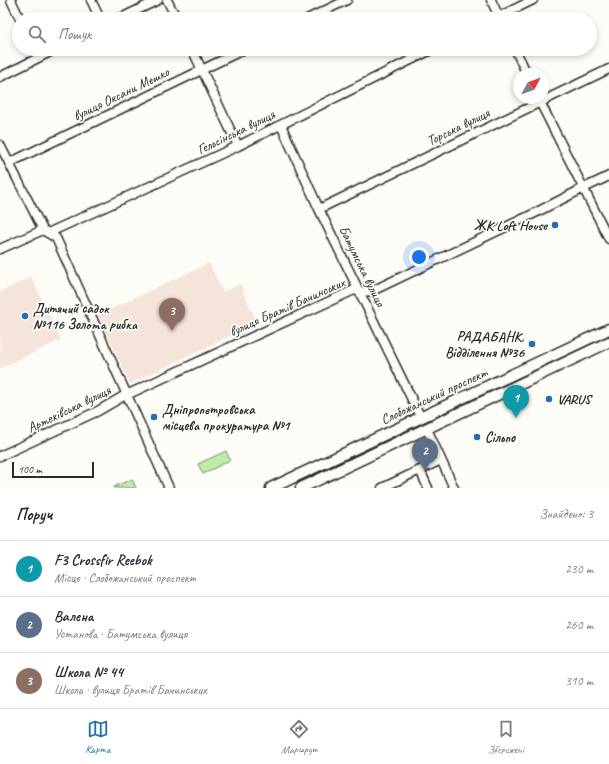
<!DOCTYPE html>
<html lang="uk">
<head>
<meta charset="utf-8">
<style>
	:root { --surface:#fff; --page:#f7f7f7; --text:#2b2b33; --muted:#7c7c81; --line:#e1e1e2; --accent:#1f6fb2 }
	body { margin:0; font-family:Caveat,sans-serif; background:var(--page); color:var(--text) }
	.compass { position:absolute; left:513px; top:68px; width:36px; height:36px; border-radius:50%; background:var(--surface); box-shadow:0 2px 6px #0003; rotate:49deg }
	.scale { position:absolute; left:12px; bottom:10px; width:82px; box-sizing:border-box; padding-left:4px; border:2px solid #2b2b2b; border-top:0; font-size:11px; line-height:14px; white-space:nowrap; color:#2b2b2b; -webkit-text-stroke:3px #fdfcf7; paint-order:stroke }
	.you { position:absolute; left:419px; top:257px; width:14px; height:14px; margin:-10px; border:3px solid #fff; border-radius:50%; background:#1a73e8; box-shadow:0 0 0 6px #1a73e833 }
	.badge { display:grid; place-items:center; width:26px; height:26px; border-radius:50%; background:var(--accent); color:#fff; font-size:13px; font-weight:700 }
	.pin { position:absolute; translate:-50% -33px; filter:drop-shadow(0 1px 2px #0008) }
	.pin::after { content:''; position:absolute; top:21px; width:14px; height:12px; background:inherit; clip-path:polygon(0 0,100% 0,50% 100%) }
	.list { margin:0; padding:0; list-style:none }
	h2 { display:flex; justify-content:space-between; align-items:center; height:52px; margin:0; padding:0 16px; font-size:17px }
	h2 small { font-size:13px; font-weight:400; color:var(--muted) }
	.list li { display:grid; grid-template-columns:26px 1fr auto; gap:12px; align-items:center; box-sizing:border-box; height:56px; padding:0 16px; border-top:1px solid var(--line) }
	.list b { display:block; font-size:15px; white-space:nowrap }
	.list p { margin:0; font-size:13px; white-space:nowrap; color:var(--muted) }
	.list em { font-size:13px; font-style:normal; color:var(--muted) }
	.icon { flex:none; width:22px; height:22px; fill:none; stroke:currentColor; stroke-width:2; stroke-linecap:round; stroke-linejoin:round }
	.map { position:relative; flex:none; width:609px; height:488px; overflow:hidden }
	.search { position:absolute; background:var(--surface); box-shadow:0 2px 6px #0003; left:12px; right:12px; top:12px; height:44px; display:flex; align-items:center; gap:10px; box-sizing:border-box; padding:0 14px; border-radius:22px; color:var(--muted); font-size:15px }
	.sheet { height:220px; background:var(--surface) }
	nav { display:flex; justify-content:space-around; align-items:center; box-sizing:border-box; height:56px; border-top:1px solid var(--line); background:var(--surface); font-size:11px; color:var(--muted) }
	nav a { display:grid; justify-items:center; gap:2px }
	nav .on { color:var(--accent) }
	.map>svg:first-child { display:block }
	.built { fill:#f5e4da }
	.green { fill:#bfeba9; stroke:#758b6a }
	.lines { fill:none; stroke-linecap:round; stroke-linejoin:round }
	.minor-casing { stroke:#2b2b2b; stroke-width:11 }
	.major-casing { stroke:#2b2b2b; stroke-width:13 }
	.minor { stroke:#fdfcf7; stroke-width:8 }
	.major { stroke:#fdfcf7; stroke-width:10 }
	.poi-dot { fill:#1f6fb2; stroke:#fdfcf7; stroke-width:1.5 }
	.labels { text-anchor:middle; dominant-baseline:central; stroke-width:3.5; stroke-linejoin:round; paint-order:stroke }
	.street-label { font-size:14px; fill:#2b2b2b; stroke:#fdfcf7 }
	.poi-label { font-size:14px; font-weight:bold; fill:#2b2b2b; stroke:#fdfcf7; text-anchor:start }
</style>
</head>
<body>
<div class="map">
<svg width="609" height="488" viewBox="0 0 609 488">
	<rect width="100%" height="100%" fill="#fdfcf7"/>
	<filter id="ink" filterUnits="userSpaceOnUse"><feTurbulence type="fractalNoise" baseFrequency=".025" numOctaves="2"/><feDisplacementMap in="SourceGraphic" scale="8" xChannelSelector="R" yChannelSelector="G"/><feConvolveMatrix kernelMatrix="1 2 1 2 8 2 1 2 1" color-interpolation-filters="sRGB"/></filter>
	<g filter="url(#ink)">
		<!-- built -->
		<path class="built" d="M 209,263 L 223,292 L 240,284 L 257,323 L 130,384 L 98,315 Z
			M 31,277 L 61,340 L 0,368 L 0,292 Z"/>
		<!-- green -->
		<path class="green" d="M 226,451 L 230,460 L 203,474 L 198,464 Z
			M 132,479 L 136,488 L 114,488 L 114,487 Z"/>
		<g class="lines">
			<!-- minor casing -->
			<g class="minor-casing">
				<path id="minor" d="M 11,0 L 20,19
					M 91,0 L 100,19
					M 167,0 L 177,19
					M 491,0 L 500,19
					M 119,19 L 158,0
					M 307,19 L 347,0
					M 494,19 L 533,0
					M 192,49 L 238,146
					M 515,49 L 527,74
					M 0,77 L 56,49
					M 538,98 L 609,239
					M 281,125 L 319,209 L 421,418
					M 0,145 L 43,230 L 56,238 L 169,488
					M 9,163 L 245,49
					M 319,209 L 609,69
					M 48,233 L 238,146 L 433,49
					M 0,249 L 43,230
					M 427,429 L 454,488
					M 0,456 L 98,411 L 122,397 L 354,290 L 360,292 L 372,291 L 533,214 L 578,191 L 609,176
					M 420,470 L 428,488
					M 382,488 L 441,460"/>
			</g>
			<!-- major casing -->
			<g class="major-casing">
				<path id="major" d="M 271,488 L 609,329
					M 301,488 L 609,342"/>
			</g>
			<!-- minor -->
			<use href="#minor" class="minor"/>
			<!-- major -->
			<use href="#major" class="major"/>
		</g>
	</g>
	<!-- markers -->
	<g class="poi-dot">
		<circle cx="555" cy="225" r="4"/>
		<circle cx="25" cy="316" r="4"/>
		<circle cx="532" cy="344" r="4"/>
		<circle cx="549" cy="399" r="4"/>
		<circle cx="154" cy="417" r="4"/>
		<circle cx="477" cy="437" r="4"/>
	</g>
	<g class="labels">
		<!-- street labels -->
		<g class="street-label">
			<text transform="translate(121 94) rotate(-26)">вулиця Оксани Мешко</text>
			<text transform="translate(458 127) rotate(-26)">Торська вулиця</text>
			<text transform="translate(236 132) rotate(-26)">Гельсінська вулиця</text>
			<text transform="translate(362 266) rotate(64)">Батумська вулиця</text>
			<text transform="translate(287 307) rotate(-24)">вулиця Братів Бачинських</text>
			<text transform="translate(434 396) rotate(-25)">Слобожанський проспект</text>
			<text transform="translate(69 409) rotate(-26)">Артеківська вулиця</text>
		</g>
		<!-- poi labels -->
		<g class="poi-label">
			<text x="547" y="225" text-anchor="end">ЖК Loft House</text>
			<text x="33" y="308">Дитячий садок<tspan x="33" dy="16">№116 Золота рибка</tspan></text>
			<text x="524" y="336" text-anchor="end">РАДАБАНК,<tspan x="524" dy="16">Відділення №36</tspan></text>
			<text x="557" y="399">VARUS</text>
			<text x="162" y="409">Дніпропетровська<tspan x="162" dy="16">місцева прокуратура №1</tspan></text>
			<text x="485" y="437">Сільпо</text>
		</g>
	</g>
</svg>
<svg class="compass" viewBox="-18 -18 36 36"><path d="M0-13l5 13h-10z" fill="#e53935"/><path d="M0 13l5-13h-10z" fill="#7c7c81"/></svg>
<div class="scale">100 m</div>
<div class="you"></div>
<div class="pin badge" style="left:516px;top:418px;background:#0f9aa8">1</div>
<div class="pin badge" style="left:425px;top:471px;background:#5c6f8a">2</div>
<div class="pin badge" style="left:172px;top:331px;background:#8d6e63">3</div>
<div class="search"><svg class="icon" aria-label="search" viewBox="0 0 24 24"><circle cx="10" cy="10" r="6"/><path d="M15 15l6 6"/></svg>Пошук</div>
</div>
<section class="sheet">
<h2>Поруч<small>Знайдено: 3</small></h2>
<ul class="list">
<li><span class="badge" style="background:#0f9aa8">1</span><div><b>F3 Crossfir Reebok</b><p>Місце · Слобожанський проспект</p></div><em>230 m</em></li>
<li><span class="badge" style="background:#5c6f8a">2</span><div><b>Валена</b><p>Установа · Батумська вулиця</p></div><em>260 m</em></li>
<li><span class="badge" style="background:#8d6e63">3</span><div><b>Школа № 44</b><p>Школа · вулиця Братів Бачинських</p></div><em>310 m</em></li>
</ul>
</section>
<nav>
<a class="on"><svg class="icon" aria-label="map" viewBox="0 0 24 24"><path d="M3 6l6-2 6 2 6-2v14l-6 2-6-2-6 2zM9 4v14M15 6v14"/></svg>Карта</a>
<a><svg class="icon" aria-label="directions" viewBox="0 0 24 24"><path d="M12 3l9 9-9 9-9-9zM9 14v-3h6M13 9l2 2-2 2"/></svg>Маршрут</a>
<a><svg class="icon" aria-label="saved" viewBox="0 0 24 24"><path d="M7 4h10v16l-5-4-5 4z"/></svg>Збережені</a>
</nav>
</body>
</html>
